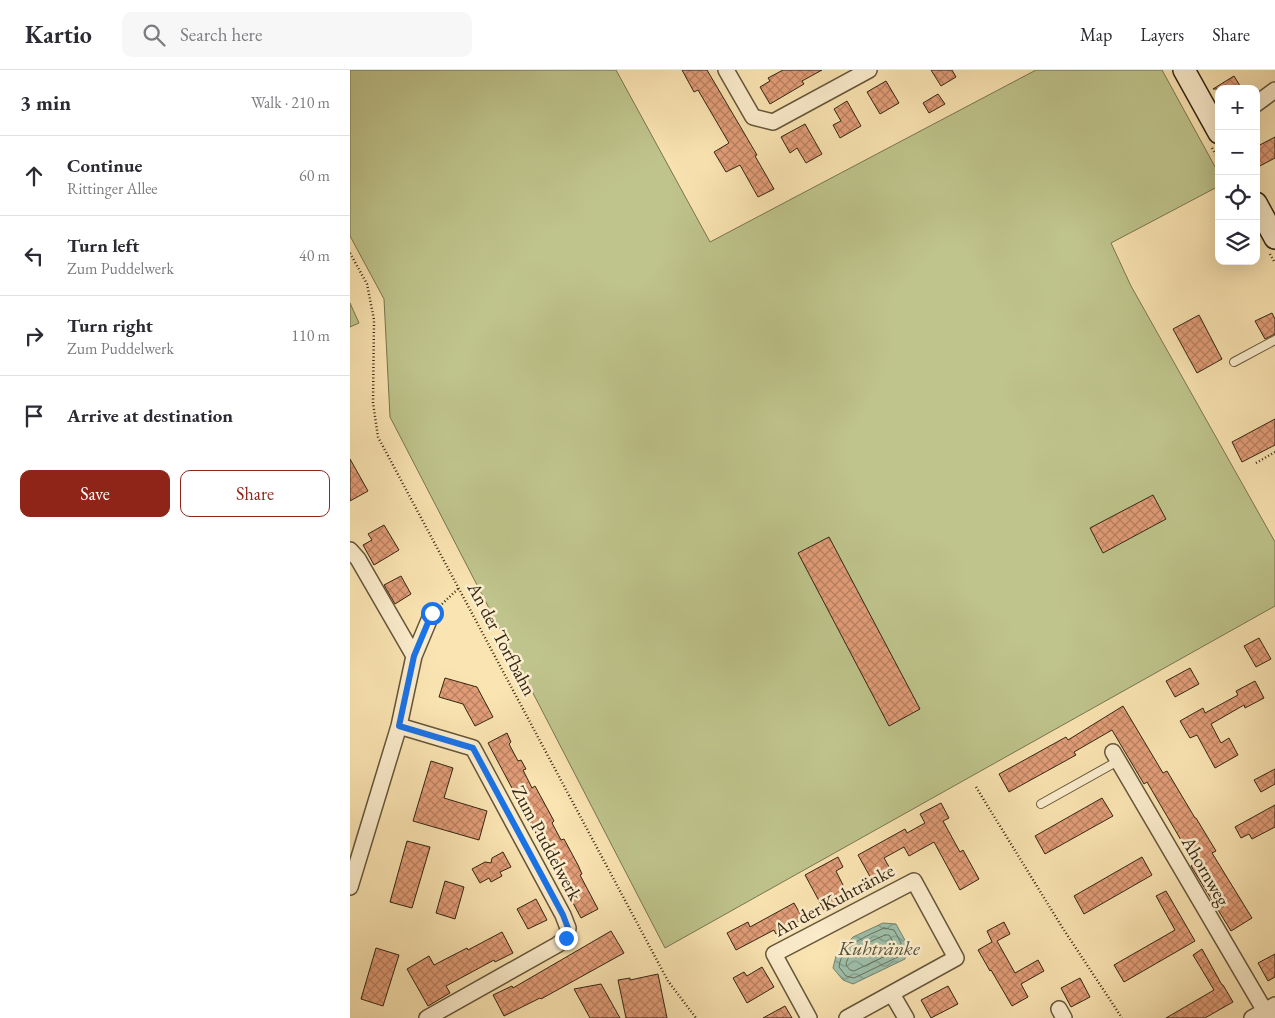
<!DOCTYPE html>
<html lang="en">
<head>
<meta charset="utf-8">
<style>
	:root { --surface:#fff; --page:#f7f7f7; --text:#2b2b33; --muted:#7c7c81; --line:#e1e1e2; --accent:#8f2418 }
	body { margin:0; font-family:"EB Garamond",serif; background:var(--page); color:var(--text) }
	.controls { position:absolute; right:15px; top:15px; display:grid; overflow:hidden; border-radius:10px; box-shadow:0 5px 20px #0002 }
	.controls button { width:45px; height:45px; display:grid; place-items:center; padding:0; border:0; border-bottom:1px solid var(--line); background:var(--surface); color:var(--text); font:25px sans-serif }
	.stop { position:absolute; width:15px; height:15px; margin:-11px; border:4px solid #1a73e8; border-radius:50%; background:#fff }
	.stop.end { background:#1a73e8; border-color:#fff; box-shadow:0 1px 5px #0008 }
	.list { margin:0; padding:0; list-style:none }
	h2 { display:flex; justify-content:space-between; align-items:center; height:65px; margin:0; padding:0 20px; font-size:21px }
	h2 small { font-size:16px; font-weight:400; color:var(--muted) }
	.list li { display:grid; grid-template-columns:32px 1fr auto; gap:15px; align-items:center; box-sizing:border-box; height:80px; padding:0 20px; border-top:1px solid var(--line) }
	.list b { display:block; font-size:19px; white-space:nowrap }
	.list p { margin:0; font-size:16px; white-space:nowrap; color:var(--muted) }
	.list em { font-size:16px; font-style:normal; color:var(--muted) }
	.actions { display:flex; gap:10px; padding:15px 20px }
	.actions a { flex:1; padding:11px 0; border:1px solid var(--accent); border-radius:10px; text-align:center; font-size:18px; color:var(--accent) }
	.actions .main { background:var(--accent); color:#fff }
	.icon { flex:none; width:28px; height:28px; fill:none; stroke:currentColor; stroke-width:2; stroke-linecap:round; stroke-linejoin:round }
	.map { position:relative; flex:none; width:925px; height:948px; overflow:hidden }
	header { display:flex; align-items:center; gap:30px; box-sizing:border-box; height:70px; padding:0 25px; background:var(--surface); border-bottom:1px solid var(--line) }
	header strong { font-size:24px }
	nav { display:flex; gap:28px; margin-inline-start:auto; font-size:18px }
	.search { width:350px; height:45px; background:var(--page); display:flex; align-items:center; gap:12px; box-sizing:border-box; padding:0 18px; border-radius:10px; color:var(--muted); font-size:19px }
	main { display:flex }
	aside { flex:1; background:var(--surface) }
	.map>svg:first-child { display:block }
	.green { fill:#bfc48c; stroke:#79754f }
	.water { fill:url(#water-waves); stroke:#73826e }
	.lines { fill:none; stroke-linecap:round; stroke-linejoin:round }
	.shore { stroke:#68725e; stroke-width:1 }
	.building { fill:url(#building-cross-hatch); stroke:#332612 }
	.lane-casing { stroke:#65563a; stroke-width:10 }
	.street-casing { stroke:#65563a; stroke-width:18 }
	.secondary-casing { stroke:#332612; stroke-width:24 }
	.path { stroke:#332612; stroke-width:2.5; stroke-dasharray:1 2.5; stroke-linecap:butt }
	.lane { stroke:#fcedcd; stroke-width:8 }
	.street { stroke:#fcedcd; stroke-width:15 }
	.secondary { stroke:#fcedcd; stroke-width:21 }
	.route { stroke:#1a73e8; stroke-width:6 }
	.labels { text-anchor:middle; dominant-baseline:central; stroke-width:5; stroke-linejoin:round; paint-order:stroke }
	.street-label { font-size:19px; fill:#332612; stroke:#fcedcd }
	.water-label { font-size:20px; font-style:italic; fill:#535440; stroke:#fcedcd }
</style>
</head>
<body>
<header>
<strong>Kartio</strong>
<div class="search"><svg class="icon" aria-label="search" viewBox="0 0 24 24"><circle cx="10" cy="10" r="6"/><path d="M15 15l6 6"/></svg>Search here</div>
<nav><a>Map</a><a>Layers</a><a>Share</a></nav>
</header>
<main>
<aside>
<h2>3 min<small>Walk · 210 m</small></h2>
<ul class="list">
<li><svg class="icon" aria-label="ahead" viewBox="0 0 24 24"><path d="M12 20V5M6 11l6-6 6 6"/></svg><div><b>Continue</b><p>Rittinger Allee</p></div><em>60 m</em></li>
<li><svg class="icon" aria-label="left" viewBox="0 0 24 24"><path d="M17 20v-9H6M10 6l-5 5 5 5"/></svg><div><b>Turn left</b><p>Zum Puddelwerk</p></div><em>40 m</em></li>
<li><svg class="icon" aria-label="right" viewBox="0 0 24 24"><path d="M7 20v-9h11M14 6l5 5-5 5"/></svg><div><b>Turn right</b><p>Zum Puddelwerk</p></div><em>110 m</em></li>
<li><svg class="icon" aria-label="arrive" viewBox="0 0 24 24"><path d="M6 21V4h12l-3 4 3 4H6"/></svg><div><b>Arrive at destination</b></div></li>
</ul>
<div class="actions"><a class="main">Save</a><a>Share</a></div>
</aside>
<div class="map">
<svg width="925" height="948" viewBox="0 0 925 948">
	<defs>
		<pattern id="water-waves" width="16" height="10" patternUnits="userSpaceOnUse" patternTransform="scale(1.25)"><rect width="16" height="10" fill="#9ebfab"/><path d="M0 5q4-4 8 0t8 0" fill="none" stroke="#819b8a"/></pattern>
		<pattern id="building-cross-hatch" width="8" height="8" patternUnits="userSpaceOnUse" patternTransform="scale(1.25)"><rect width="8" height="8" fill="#e29d78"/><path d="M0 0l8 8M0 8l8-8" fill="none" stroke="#b88061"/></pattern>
	</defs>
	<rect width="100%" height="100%" fill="#fae4b2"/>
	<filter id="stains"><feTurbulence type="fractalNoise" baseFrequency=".004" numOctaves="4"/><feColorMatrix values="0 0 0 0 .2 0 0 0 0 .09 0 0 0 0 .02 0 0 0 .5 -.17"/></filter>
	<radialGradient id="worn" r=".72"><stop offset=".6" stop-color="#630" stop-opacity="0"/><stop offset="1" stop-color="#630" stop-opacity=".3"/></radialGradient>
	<!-- green -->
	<path class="green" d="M 0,0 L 266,0 L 360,172 L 686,0 L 812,0 L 869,104 L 869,116 L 761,173 L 781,216 L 925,472 L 925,536 L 315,878 L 40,347 L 34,229 L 0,166 Z
		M 0,233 L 9,253 L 0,257 Z"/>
	<!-- water -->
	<path class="water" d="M 533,853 L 546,854 L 556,872 L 555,889 L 503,914 L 493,910 L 483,898 L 486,886 L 503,867 Z"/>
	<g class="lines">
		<!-- shore -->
		<path class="shore" d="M 534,858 L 544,860 L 551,873 L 550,886 L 504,908 L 496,906 L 489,897 C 491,875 517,866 534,858 Z
			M 535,865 L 539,865 L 545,875 L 544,882 L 504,901 L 500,900 L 496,895 C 497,880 522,871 535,865 Z"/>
	</g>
	<!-- building -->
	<path class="building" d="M 332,0 L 357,0 L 407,85 L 405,86 L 424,119 L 408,127 L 390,95 L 376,102 L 364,82 L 379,73 L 348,20 L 344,22 Z
		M 433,0 L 472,0 L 452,11 L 454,14 L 420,34 L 410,17 L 420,11 L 418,8 Z
		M 581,0 L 602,0 L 606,7 L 591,16 Z
		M 884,6 L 892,19 L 863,19 Z
		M 536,11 L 549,33 L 530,44 L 517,22 Z
		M 588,24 L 595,34 L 579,43 L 573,33 Z
		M 497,31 L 511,56 L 490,68 L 483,55 L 491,51 L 484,39 Z
		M 455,54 L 472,84 L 456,93 L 447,78 L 440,83 L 431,67 Z
		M 925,67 L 925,88 L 906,98 L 906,77 Z
		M 922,243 L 925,249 L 925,264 L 915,269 L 905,251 Z
		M 849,245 L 872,289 L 847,303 L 823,259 Z
		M 925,349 L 925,375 L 892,392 L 882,372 Z
		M 0,389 L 18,421 L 0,431 Z
		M 803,425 L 816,449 L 753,483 L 740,458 Z
		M 34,455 L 49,480 L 24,495 L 13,475 L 22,470 L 18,464 Z
		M 479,467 L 570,639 L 539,656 L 448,483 Z
		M 51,506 L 61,524 L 45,534 L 34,515 Z
		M 909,568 L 921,589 L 906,597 L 894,576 Z
		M 840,598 L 849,614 L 825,627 L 816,611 Z
		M 95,608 L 127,617 L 143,647 L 125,656 L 113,634 L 89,627 Z
		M 905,611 L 914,628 L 895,638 L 894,635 L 861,654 L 871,673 L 879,668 L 888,685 L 865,698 L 847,665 L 840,668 L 830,651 L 853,638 L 855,643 L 888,625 L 886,621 Z
		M 773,636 L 813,703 L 817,701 L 845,748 L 846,748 L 866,781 L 862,783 L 902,848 L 881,861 L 841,796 L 845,794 L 797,712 L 794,714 L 762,660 L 724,682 L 726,685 L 659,722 L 649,704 L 716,667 L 718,670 Z
		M 157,663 L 161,672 L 159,674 L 168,691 L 171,690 L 176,699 L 173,700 L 182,718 L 185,716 L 204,751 L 202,753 L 211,770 L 214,769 L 228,795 L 232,804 L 230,805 L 248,839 L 231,848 L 138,673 Z
		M 81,691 L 103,698 L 94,728 L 137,741 L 129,770 L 63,751 Z
		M 925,699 L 925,714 L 911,722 L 904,710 Z
		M 752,728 L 763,746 L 695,784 L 685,766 Z
		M 591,733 L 599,748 L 593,751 L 610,782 L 613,780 L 629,809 L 610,820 L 584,772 L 559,786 L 554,777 L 534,788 L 542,802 L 523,812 L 508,785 L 555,759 L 557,763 L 575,753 L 570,744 Z
		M 925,735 L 925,757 L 902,769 L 899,764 L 891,768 L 885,757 Z
		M 57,771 L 80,777 L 62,838 L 40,832 Z
		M 153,782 L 161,797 L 150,802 L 152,806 L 141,812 L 139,808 L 130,813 L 122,799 L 135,792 L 141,793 L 142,788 Z
		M 488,787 L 493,797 L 486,801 L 499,827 L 474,840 L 455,805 Z
		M 792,787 L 802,805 L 734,844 L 724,826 Z
		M 95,811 L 114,817 L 105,849 L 86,843 Z
		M 816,821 L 845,871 L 774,912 L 764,895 L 825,860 L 806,826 Z
		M 186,829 L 197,850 L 178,859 L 167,839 Z
		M 444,833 L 453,849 L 426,864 L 424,860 L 386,880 L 377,863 L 398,852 L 400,857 Z
		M 654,852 L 660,864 L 647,871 L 665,903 L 688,890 L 694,901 L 671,914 L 678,927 L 662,936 L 641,900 L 640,901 L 628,880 L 642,872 L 637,861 Z
		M 261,861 L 274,883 L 191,929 L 190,928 L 154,946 L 143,925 L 162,916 L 163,918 Z
		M 152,862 L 163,883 L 145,892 L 144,890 L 96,916 L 100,923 L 78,936 L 57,899 L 79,886 L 84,895 L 117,878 L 118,880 Z
		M 26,878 L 49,885 L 33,936 L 11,929 Z
		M 852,879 L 872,915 L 873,915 L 883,932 L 855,948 L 816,948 L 864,920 L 843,885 Z
		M 925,884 L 925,907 L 918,911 L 908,893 Z
		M 412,897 L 424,917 L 397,933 L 383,908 L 394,902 L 397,906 Z
		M 308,904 L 317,948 L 276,948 L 268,910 L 280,908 L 280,910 Z
		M 730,908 L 740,927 L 721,937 L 711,918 Z
		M 251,914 L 270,948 L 240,948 L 224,919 Z
		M 598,916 L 608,934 L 581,948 L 571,930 Z
		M 435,936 L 442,948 L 413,948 Z"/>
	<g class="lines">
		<!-- lane casing -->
		<g class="lane-casing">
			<path id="lane" d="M 884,292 L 925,270
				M 691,734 L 768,691"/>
		</g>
		<!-- street casing -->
		<g class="street-casing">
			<path id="street" d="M 376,0 L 403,47 L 423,52 L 519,0
				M 906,34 L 925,20
				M 0,480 L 8,489 L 64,586
				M 49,656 L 123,678 L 213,845 L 218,858 L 216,868 L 207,875 L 77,948
				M 763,682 L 919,948
				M 0,817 L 49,656 L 64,586 L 82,543
				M 542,924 L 556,948
				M 709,939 L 714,948
				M 459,948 L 424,884 L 564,811 L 606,888 L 497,948
				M 902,948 L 925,935"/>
		</g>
		<!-- secondary casing -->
		<g class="secondary-casing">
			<path id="secondary" d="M 834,0 L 869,63
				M 906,133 L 925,168"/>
		</g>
		<!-- path -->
		<path class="path" d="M 862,78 L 869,90
			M 0,183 L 17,214 L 24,250 L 23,333 L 28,367 L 318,911 L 346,948
			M 920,184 L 925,193
			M 906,393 L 925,382
			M 92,534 L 109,518
			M 626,717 L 712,857 L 772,948"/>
		<!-- lane -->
		<use href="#lane" class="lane"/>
		<!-- street -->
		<use href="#street" class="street"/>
		<!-- secondary -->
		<use href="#secondary" class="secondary"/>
	</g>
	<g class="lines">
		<!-- route -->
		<path class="route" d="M 82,543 L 64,586 L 49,656 L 123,678 L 213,845 L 218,858 L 216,868"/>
	</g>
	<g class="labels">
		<!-- street labels -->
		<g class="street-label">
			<text transform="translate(152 569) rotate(62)">An der Torfbahn</text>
			<text transform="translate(197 773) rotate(62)">Zum Puddelwerk</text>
			<text transform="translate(856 801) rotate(60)">Ahornweg</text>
			<text transform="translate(484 830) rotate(-28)">An der Kuhtränke</text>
		</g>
		<!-- water labels -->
		<g class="water-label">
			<text x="529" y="878">Kuhtränke</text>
		</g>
	</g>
	<rect width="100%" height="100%" filter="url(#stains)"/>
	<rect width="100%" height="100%" fill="url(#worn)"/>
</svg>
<div class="controls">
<button>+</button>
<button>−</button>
<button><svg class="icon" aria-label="locate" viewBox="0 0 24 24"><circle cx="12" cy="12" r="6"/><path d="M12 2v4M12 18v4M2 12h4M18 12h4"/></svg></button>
<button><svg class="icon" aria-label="layers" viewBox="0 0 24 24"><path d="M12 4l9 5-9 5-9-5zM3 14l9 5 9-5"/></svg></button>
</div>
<div class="stop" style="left:82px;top:543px"></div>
<div class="stop end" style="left:216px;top:868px"></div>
</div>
</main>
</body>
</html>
